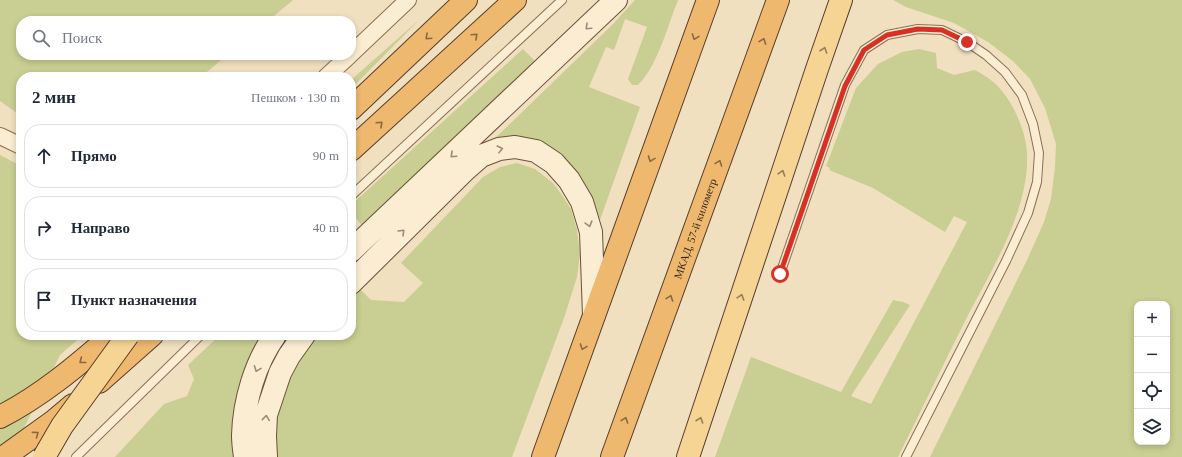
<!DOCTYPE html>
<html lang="ru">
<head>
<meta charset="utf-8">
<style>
	:root { --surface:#fff; --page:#f6f6f7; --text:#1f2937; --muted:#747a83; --line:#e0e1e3 }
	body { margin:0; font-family:"Times New Roman",serif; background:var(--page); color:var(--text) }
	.controls { position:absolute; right:12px; bottom:12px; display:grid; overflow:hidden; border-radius:8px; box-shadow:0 2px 6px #0003 }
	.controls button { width:36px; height:36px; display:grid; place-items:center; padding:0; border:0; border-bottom:1px solid var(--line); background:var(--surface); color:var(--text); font:20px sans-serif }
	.stop { position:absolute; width:12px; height:12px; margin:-9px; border:3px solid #d93025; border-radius:50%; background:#fff }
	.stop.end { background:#d93025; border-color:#fff; box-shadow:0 1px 4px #0008 }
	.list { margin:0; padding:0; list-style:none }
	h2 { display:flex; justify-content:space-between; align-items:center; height:52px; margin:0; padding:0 16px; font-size:17px }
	h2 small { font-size:13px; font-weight:400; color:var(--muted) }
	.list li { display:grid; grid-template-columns:26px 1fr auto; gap:12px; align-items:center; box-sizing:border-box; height:64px; margin:0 8px 8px; padding:0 8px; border:1px solid var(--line); border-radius:16px }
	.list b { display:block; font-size:15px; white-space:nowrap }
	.list em { font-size:13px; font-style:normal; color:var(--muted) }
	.icon { flex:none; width:22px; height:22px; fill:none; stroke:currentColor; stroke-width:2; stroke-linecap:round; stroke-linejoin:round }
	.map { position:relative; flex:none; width:1182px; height:457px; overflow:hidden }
	.search { position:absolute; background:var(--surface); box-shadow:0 2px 6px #0003; left:16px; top:16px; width:340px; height:44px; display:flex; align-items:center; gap:10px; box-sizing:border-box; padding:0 14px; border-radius:16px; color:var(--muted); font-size:15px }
	.panel { position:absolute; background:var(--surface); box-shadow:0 2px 6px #0003; left:16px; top:72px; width:340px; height:268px; border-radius:16px }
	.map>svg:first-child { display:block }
	.green { fill:#c9ce92; fill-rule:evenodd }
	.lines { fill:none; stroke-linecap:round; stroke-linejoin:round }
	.service-casing { stroke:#8a7056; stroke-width:10 }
	.minor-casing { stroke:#8a7056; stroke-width:18 }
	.secondary-casing { stroke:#6b513a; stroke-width:24 }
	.primary-casing { stroke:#573e2b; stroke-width:24 }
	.trunk-casing { stroke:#573e2b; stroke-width:24 }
	.service { stroke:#faedd2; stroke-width:8 }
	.minor { stroke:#faedd2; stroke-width:16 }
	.secondary { stroke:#faedd2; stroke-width:22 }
	.primary { stroke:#f6d494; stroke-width:22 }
	.trunk { stroke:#eeb86f; stroke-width:22 }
	.primary-bridge-casing { stroke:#573e2b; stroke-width:24; stroke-linecap:butt }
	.primary-bridge { stroke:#f6d494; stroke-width:22 }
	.oneway { stroke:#998b77 }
	.oneway2 { stroke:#8a6941 }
	.oneway3 { stroke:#977e58 }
	.route { stroke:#d93025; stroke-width:5 }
	.labels { text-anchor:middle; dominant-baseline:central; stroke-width:3.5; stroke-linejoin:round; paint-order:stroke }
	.street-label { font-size:11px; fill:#38291c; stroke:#f7eacf }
</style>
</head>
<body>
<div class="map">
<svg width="1182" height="457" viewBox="0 0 1182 457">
	<rect width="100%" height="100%" fill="#f0e0bf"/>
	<!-- green -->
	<path class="green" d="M 0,0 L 293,0 L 268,21 L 21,21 L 21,55 L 227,55 L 201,77 L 21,77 L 21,116 L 0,101 Z
		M 635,0 L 678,0 C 668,25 657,67 638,85 L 632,85 L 628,79 L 647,27 L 625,19 L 614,50 L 606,47 L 589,87 L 640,107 L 600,220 L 594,204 L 574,170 L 488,145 L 612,25 Z
		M 893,0 L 1182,0 L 1182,457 L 930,457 L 1027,260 L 1044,222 L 1051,199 L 1055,167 L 1056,144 L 1045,108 L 1030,79 L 1013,61 L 988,42 L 954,23 L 906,7 ZM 1137,304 L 1167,304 L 1167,442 L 1137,442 Z
		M 420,19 L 351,89 L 351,80 Z
		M 523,49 L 538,64 L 365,229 L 351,212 L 351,205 Z
		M 919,49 L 936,53 L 937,68 L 954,75 L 975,70 C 981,73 987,77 992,81 C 1011,96 1026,130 1027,153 C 1030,209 991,271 966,319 C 943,365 921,411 898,457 L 715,457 L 751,357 L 841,392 L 893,300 L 903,302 L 910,305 L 851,396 L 871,404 L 967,222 L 954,216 L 945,232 L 873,188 L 829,170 L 830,168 L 826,166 L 856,88 L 878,64 L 902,52 Z
		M 0,155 L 21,166 L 21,335 L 83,335 L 60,355 L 22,432 L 0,445 Z
		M 517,163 L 535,169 L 553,183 L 562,195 L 571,209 L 577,230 L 580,254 L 577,277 L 564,318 L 512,457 L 115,457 L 164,404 L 187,396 L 194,379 L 188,365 L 220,335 L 351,335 L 351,280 L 371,300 L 404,302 L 423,283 L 401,263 L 483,177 L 500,167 Z"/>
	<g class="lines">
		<!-- service casing -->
		<g class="service-casing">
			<path id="service" d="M 351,196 L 562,0
				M 780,274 L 845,85 L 864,50 L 887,35 L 918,29 L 942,30 L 967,42 L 986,55 L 1005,72 L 1022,95 L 1033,124 L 1039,153 L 1037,182 L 1028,213 L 1006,261 L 906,457
				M 76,457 L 201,335"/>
		</g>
		<!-- minor casing -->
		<g class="minor-casing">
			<path id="minor" d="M 351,54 L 408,0
				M 326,77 L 350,55
				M 0,136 L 21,146"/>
		</g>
		<!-- secondary casing -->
		<g class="secondary-casing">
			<path id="secondary" d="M 351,251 L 616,0
				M 351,283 L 465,170 L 481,156 L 499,149 L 515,147 L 536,151 L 554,163 L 569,180 L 582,202 L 591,232 L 594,315
				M 245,457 C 244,450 243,442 243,435 C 244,401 255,363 275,335
				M 266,457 L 265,436 L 266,415 L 280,373 L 289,356 L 304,335"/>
		</g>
		<!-- primary casing -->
		<g class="primary-casing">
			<path id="primary" d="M 688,457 L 817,69 L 841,0"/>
		</g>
		<!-- trunk casing -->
		<g class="trunk-casing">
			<g id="trunk">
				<path d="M 351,109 L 466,0"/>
				<path d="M 351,150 L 515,0"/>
				<path d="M 99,382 L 152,335"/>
				<path d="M 0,417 C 41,396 77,366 112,335"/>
				<path d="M 4,457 L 54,421 L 73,405"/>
				<path d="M 543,457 L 708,0"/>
				<path id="s1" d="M 612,457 L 778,0"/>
			</g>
		</g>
		<!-- service -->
		<use href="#service" class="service"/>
		<!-- minor -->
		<use href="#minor" class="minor"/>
		<!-- secondary -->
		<use href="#secondary" class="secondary"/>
		<!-- primary -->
		<use href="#primary" class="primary"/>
		<!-- trunk -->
		<use href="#trunk" class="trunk"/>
		<!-- primary-bridge casing -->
		<g class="primary-bridge-casing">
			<path id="primary-bridge" d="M 44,457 L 62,426 L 128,335"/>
		</g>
		<!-- primary-bridge -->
		<use href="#primary-bridge" class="primary-bridge"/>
	</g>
	<!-- one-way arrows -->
	<defs><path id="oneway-chevron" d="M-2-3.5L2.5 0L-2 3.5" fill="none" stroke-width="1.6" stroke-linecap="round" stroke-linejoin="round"/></defs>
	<g class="oneway">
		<use href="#oneway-chevron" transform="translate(588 27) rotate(137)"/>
		<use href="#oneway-chevron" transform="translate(500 149) rotate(-14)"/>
		<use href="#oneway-chevron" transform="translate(453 155) rotate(137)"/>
		<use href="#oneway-chevron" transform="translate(589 224) rotate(74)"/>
		<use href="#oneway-chevron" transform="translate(402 232) rotate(-45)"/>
		<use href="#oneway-chevron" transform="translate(257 369) rotate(111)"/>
		<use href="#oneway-chevron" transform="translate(266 418) rotate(-84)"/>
	</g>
	<g class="oneway2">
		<use href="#oneway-chevron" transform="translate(475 36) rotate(-43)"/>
		<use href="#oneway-chevron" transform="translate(428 37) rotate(137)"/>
		<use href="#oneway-chevron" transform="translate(695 37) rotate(110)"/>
		<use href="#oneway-chevron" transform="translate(763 41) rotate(-70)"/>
		<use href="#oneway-chevron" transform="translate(380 124) rotate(-43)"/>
		<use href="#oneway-chevron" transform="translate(651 159) rotate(110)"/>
		<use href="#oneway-chevron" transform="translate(719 163) rotate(-70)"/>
		<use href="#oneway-chevron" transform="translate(670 298) rotate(-70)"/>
		<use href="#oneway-chevron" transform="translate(583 347) rotate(110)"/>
		<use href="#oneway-chevron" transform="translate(82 361) rotate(142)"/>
		<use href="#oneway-chevron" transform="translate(625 420) rotate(-70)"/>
		<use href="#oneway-chevron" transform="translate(36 434) rotate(-36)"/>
	</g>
	<g class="oneway3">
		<use href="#oneway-chevron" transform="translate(824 50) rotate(-71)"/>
		<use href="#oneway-chevron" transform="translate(782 173) rotate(-72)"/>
		<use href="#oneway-chevron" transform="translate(741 297) rotate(-72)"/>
		<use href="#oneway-chevron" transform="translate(700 420) rotate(-71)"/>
	</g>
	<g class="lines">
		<!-- route -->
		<path class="route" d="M 780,274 L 845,86 L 864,50 L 887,35 L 918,29 L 942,30 L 967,42"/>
	</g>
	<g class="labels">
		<!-- street labels -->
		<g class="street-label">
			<text stroke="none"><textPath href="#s1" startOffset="243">МКАД, 57-й километр</textPath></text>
		</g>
	</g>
</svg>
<div class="controls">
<button>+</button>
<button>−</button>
<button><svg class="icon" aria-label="locate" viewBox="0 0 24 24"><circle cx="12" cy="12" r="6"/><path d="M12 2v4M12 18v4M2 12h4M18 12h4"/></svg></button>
<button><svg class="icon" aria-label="layers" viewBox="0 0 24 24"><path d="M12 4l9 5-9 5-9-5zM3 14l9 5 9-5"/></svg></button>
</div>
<div class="stop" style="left:780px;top:274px"></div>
<div class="stop end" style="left:967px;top:42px"></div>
<div class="search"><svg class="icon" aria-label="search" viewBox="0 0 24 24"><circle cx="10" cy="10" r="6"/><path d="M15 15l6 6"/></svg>Поиск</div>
<section class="panel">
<h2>2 мин<small>Пешком · 130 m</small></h2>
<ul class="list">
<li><svg class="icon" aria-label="ahead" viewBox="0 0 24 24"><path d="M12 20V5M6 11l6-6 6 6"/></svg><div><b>Прямо</b></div><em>90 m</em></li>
<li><svg class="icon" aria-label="right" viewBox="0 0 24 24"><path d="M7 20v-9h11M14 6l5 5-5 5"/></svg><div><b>Направо</b></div><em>40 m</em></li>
<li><svg class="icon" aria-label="arrive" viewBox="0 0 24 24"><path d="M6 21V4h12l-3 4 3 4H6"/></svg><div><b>Пункт назначения</b></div></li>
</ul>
</section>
</div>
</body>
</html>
